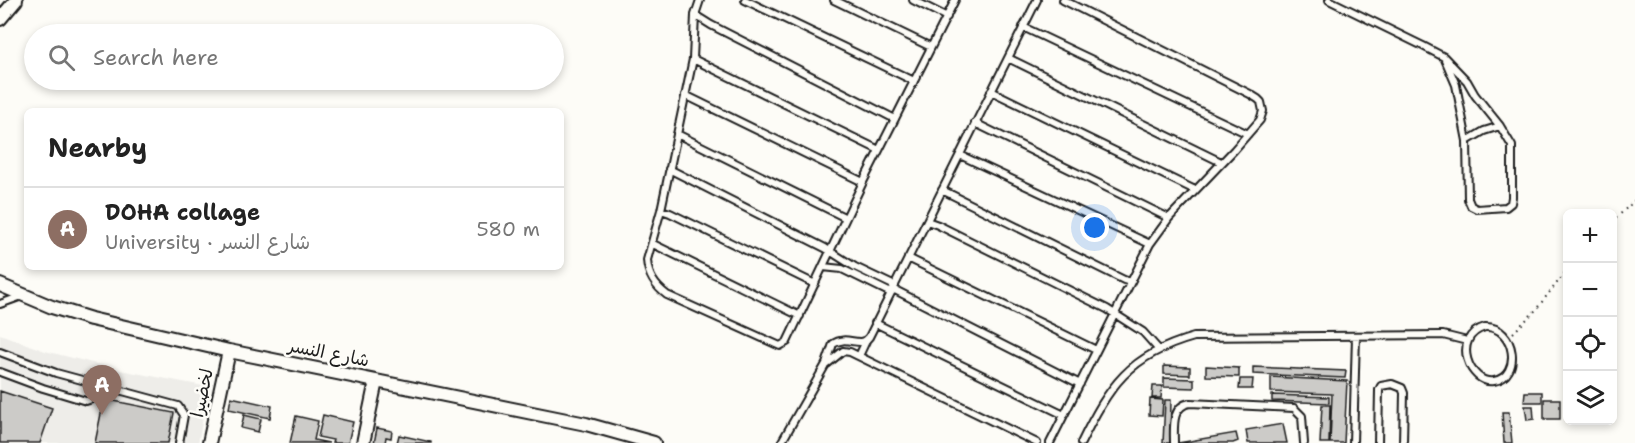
<!DOCTYPE html>
<html lang="en">
<head>
<meta charset="utf-8">
<style>
	:root { --surface:#fff; --page:#f2f2f2; --text:#222; --muted:#767676; --line:#e0e0e0; --accent:#1a73e8 }
	body { margin:0; font-family:"Shantell Sans","Playpen Sans Arabic",sans-serif; background:var(--page); color:var(--text) }
	.controls { position:absolute; right:18px; bottom:18px; display:grid; overflow:hidden; border-radius:9px; box-shadow:0 3px 9px #0003 }
	.controls button { width:54px; height:54px; display:grid; place-items:center; padding:0; border:0; border-bottom:2px solid var(--line); background:var(--surface); color:var(--text); font:30px sans-serif }
	.you { position:absolute; left:1095px; top:228px; width:21px; height:21px; margin:-15px; border:4px solid #fff; border-radius:50%; background:#1a73e8; box-shadow:0 0 0 9px #1a73e833 }
	.badge { display:grid; place-items:center; width:39px; height:39px; border-radius:50%; background:var(--accent); color:#fff; font-size:20px; font-weight:700 }
	.pin { position:absolute; translate:-50% -50px; filter:drop-shadow(0 2px 3px #0008) }
	.pin::after { content:''; position:absolute; top:32px; width:21px; height:18px; background:inherit; clip-path:polygon(0 0,100% 0,50% 100%) }
	.list { margin:0; padding:0; list-style:none }
	h2 { display:flex; justify-content:space-between; align-items:center; height:78px; margin:0; padding:0 24px; font-size:26px }
	h2 small { font-size:20px; font-weight:400; color:var(--muted) }
	.list li { display:grid; grid-template-columns:39px 1fr auto; gap:18px; align-items:center; box-sizing:border-box; height:84px; padding:0 24px; border-top:2px solid var(--line) }
	.list b { display:block; font-size:22px; white-space:nowrap }
	.list p { margin:0; font-size:20px; white-space:nowrap; color:var(--muted) }
	.list em { font-size:20px; font-style:normal; color:var(--muted) }
	.icon { flex:none; width:33px; height:33px; fill:none; stroke:currentColor; stroke-width:2; stroke-linecap:round; stroke-linejoin:round }
	.map { position:relative; flex:none; width:1635px; height:443px; overflow:hidden }
	.search { position:absolute; background:var(--surface); box-shadow:0 3px 9px #0003; left:24px; top:24px; width:540px; height:66px; display:flex; align-items:center; gap:15px; box-sizing:border-box; padding:0 21px; border-radius:33px; color:var(--muted); font-size:22px }
	.panel { position:absolute; background:var(--surface); box-shadow:0 3px 9px #0003; left:24px; top:108px; width:540px; height:162px; border-radius:9px }
	.map>svg:first-child { display:block }
	.built { fill:#eeede9 }
	.building { fill:#cccbc8; stroke:#1c1c1c; stroke-width:1.5 }
	.lines { fill:none; stroke-linecap:round; stroke-linejoin:round }
	.service-casing { stroke:#1c1c1c; stroke-width:10 }
	.minor-casing { stroke:#1c1c1c; stroke-width:16 }
	.path { stroke:#1c1c1c; stroke-width:2; stroke-dasharray:1.5 4.5; stroke-linecap:butt }
	.service { stroke:#fdfcf7; stroke-width:6 }
	.minor { stroke:#fdfcf7; stroke-width:12 }
	.labels { text-anchor:middle; dominant-baseline:central; stroke-width:5; stroke-linejoin:round; paint-order:stroke }
	.street-label { font-size:18px; fill:#1c1c1c; stroke:#fdfcf7 }
</style>
</head>
<body>
<div class="map">
<svg width="1635" height="443" viewBox="0 0 1635 443">
	<rect width="100%" height="100%" fill="#fdfcf7"/>
	<filter id="ink" filterUnits="userSpaceOnUse"><feTurbulence type="fractalNoise" baseFrequency=".0167" numOctaves="2"/><feDisplacementMap in="SourceGraphic" scale="12" xChannelSelector="R" yChannelSelector="G"/><feConvolveMatrix kernelMatrix="1 2 1 2 8 2 1 2 1" color-interpolation-filters="sRGB"/></filter>
	<g filter="url(#ink)">
		<!-- built -->
		<path class="built" d="M 0,334 L 45,351 L 120,370 L 209,387 L 198,443 L 0,443 Z"/>
		<!-- building -->
		<path class="building" d="M 1164,366 L 1190,367 L 1190,375 L 1164,374 Z
			M 1206,366 L 1239,368 L 1239,377 L 1206,376 Z
			M 1253,367 L 1346,371 L 1345,378 L 1253,374 Z
			M 1271,377 L 1347,381 L 1344,443 L 1330,443 L 1332,394 L 1271,392 Z
			M 1164,378 L 1194,379 L 1194,388 L 1164,387 Z
			M 1240,379 L 1253,379 L 1252,389 L 1239,389 Z
			M 1153,386 L 1162,386 L 1161,398 L 1152,398 Z
			M 0,391 L 52,408 L 40,443 L 0,443 Z
			M 1525,392 L 1542,392 L 1542,402 L 1524,402 Z
			M 1272,395 L 1329,397 L 1329,403 L 1272,401 Z
			M 231,397 L 272,406 L 270,418 L 229,409 Z
			M 104,399 L 174,413 L 168,443 L 95,443 Z
			M 1150,399 L 1163,400 L 1162,416 L 1149,415 Z
			M 1544,399 L 1560,399 L 1560,419 L 1544,419 Z
			M 1165,400 L 1171,400 L 1170,443 L 1163,443 Z
			M 1322,405 L 1330,405 L 1329,443 L 1320,443 Z
			M 1525,406 L 1533,406 L 1534,419 L 1527,420 Z
			M 1502,412 L 1509,412 L 1512,443 L 1504,443 Z
			M 244,415 L 261,419 L 258,432 L 241,428 Z
			M 323,415 L 353,422 L 348,443 L 332,443 L 333,440 L 318,437 Z
			M 296,416 L 318,421 L 314,440 L 329,443 L 290,443 Z
			M 1283,424 L 1287,443 L 1248,443 L 1246,430 Z
			M 377,428 L 392,431 L 391,438 L 386,437 L 385,443 L 374,443 Z
			M 1236,433 L 1238,441 L 1233,443 L 1178,443 Z
			M 399,435 L 431,442 L 431,443 L 397,443 Z"/>
		<g class="lines">
			<!-- service casing -->
			<g class="service-casing">
				<path id="service" d="M 700,0 L 695,15 L 693,59 L 661,210 L 647,260 C 648,276 655,286 667,295 L 780,346 L 787,342 L 863,182 L 955,0
					M 745,0 L 914,81
					M 834,0 L 931,47
					M 913,0 L 947,17
					M 1329,0 L 1423,46 L 1444,57 L 1467,81 L 1475,95 L 1500,126 L 1512,146 L 1512,197 L 1511,203 L 1506,207 L 1477,209 L 1471,206 L 1468,199 L 1467,141 L 1456,85 L 1444,57
					M 695,15 L 711,25 L 895,119
					M 1023,27 L 1248,134
					M 1008,58 L 1221,162
					M 693,59 L 879,150
					M 991,91 L 1195,190
					M 685,95 L 863,182
					M 975,123 L 1169,218
					M 677,134 L 846,218
					M 1467,141 L 1484,131 L 1500,126
					M 960,155 L 1150,244
					M 669,169 L 825,248 L 855,267 L 895,286
					M 942,190 L 1124,280 L 1131,282
					M 661,210 L 670,213 L 815,284
					M 927,221 L 938,225 L 1107,309 L 1143,332 L 1159,350
					M 653,244 L 800,316
					M 908,258 L 1096,350
					M 823,267 L 842,269 L 891,293
					M 893,289 L 1080,384
					M 0,304 L 22,296
					M 875,323 L 1064,415
					M 1485,327 C 1516,326 1522,377 1494,381 C 1470,385 1450,337 1485,327 Z
					M 0,352 L 56,373 L 178,406 L 184,415 L 179,443
					M 859,356 L 866,341
					M 827,364 L 843,351 L 850,352 L 1037,443
					M 0,372 L 43,388 L 86,401 L 92,399 C 96,393 97,389 94,383
					M 781,443 L 826,364 L 833,344 C 847,334 860,349 869,337 L 1037,0
					M 1050,443 L 1150,244 L 1169,218 L 1234,150 L 1260,120 L 1263,111 L 1261,102 L 1258,99 L 1250,94 L 1063,0
					M 1081,443 C 1109,386 1129,355 1194,337 L 1443,335 L 1467,341
					M 1174,443 C 1174,428 1171,406 1190,403 L 1294,408 L 1302,416 L 1304,443
					M 1353,443 L 1356,336
					M 1378,443 L 1379,390 L 1381,386 L 1392,384 L 1402,388 L 1404,393 L 1403,443"/>
			</g>
			<!-- minor casing -->
			<g class="minor-casing">
				<path id="minor" d="M 0,19 L 16,0
					M 0,285 L 52,307 L 91,319 L 229,351 L 586,424 L 654,443
					M 209,443 L 229,351
					M 363,443 L 376,381"/>
			</g>
			<!-- path -->
			<path class="path" d="M 1612,222 L 1635,200
				M 1513,333 L 1534,312 L 1568,269"/>
			<!-- service -->
			<use href="#service" class="service"/>
			<!-- minor -->
			<use href="#minor" class="minor"/>
		</g>
	</g>
	<g class="labels">
		<!-- street labels -->
		<g class="street-label">
			<text transform="translate(329 353) rotate(11)">شارع النسر</text>
			<text transform="translate(202 393) rotate(-78)">لخضيرا</text>
		</g>
	</g>
</svg>
<div class="controls">
<button>+</button>
<button>−</button>
<button><svg class="icon" aria-label="locate" viewBox="0 0 24 24"><circle cx="12" cy="12" r="6"/><path d="M12 2v4M12 18v4M2 12h4M18 12h4"/></svg></button>
<button><svg class="icon" aria-label="layers" viewBox="0 0 24 24"><path d="M12 4l9 5-9 5-9-5zM3 14l9 5 9-5"/></svg></button>
</div>
<div class="you"></div>
<div class="pin badge" style="left:102px;top:415px;background:#8d6e63">A</div>
<div class="search"><svg class="icon" aria-label="search" viewBox="0 0 24 24"><circle cx="10" cy="10" r="6"/><path d="M15 15l6 6"/></svg>Search here</div>
<section class="panel">
<h2>Nearby<small></small></h2>
<ul class="list">
<li><span class="badge" style="background:#8d6e63">A</span><div><b>DOHA collage</b><p>University · شارع النسر</p></div><em>580 m</em></li>
</ul>
</section>
</div>
</body>
</html>
